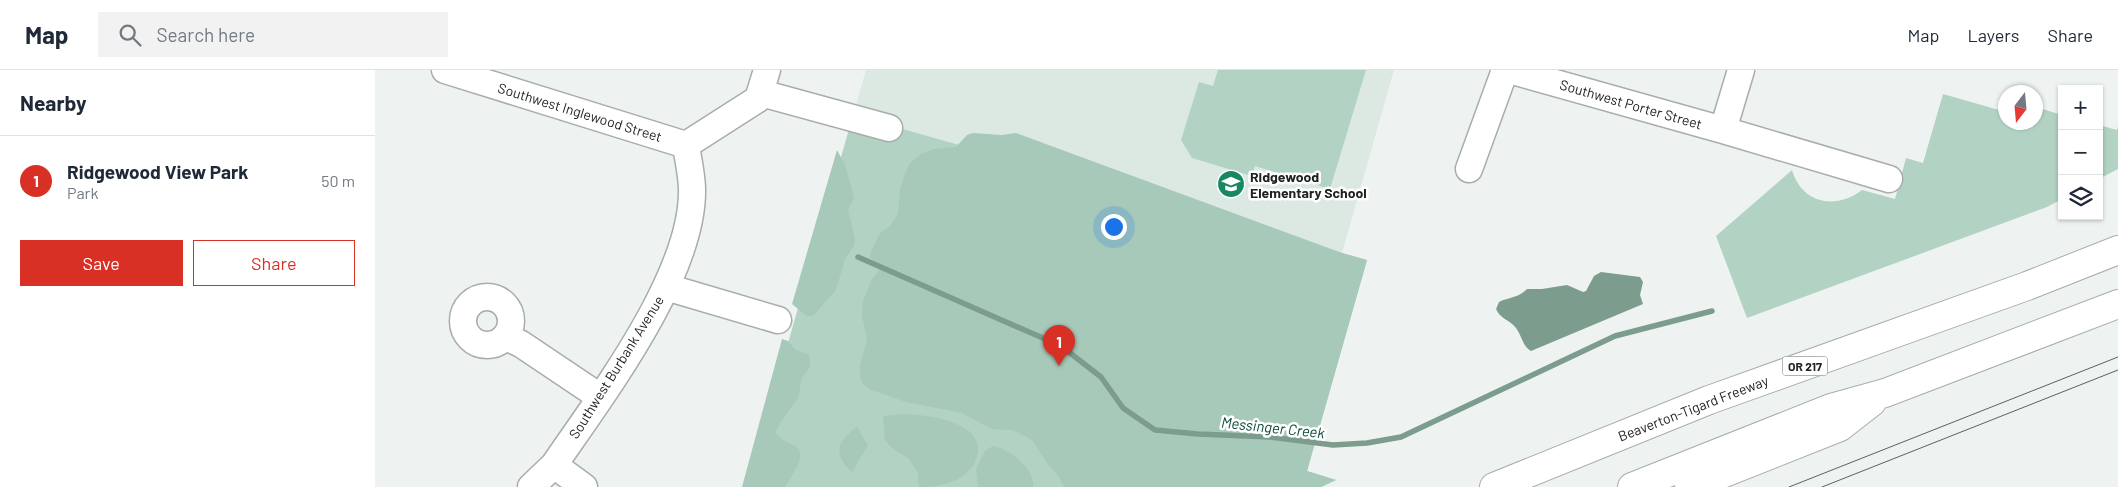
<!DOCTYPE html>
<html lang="en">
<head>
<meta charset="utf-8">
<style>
	:root { --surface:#fff; --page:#f2f2f3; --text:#1f2937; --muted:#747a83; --line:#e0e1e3; --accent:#d93025 }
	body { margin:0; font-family:Barlow,sans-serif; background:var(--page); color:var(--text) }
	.controls { position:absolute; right:15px; top:15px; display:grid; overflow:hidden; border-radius:0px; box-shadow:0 1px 4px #0004 }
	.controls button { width:45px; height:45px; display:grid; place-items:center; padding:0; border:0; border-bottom:1px solid var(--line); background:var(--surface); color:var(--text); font:25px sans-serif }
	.compass { position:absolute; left:1623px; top:15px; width:45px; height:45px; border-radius:50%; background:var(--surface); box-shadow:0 1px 4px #0004; rotate:196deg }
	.you { position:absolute; left:738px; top:156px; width:18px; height:18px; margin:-12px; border:4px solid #fff; border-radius:50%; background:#1a73e8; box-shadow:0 0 0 8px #1a73e833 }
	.badge { display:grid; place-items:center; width:32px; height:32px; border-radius:50%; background:var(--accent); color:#fff; font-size:16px; font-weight:700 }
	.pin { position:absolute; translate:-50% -41px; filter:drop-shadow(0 1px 2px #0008) }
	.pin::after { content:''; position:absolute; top:26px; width:18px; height:15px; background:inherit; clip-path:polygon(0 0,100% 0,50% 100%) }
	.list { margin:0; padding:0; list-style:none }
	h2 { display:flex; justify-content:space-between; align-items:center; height:65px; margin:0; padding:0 20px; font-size:21px }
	h2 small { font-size:16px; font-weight:400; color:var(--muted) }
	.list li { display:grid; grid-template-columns:32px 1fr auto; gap:15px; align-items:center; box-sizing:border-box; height:90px; padding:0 20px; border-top:1px solid var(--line) }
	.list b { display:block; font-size:19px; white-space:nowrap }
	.list p { margin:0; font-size:16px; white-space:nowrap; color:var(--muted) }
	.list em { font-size:16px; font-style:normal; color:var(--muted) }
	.actions { display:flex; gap:10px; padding:15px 20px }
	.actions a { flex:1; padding:11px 0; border:1px solid var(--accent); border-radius:0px; text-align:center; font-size:18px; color:var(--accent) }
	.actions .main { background:var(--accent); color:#fff }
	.icon { flex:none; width:28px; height:28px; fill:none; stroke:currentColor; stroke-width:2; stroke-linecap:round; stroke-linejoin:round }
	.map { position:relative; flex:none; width:1743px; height:417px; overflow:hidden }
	header { display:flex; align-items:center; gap:30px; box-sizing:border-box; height:70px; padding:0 25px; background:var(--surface); border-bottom:1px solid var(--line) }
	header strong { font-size:24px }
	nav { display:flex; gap:28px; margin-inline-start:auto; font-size:18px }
	.search { width:350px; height:45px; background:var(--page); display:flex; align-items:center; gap:12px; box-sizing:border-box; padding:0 18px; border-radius:0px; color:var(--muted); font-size:19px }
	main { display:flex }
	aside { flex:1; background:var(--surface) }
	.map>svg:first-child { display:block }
	.built { fill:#dce9e3 }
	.green { fill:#b2d2c3 }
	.forest { fill:#a7c9ba }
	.water { fill:#7c9c8e }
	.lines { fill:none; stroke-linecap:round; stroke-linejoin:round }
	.stream { stroke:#7c9c8e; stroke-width:5.5 }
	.minor-casing { stroke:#a8adaa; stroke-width:29 }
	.highway-casing { stroke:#a8adaa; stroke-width:30 }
	.minor { stroke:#fff; stroke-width:26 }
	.highway { stroke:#fff; stroke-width:28 }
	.tram { stroke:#5d605f; stroke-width:1 }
	.labels { text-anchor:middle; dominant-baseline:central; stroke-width:5; stroke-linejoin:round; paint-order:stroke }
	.shield { fill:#fff; stroke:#636464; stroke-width:1 }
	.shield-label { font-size:12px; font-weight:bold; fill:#202221 }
	.street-label { font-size:14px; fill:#202221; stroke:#fff }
	.poi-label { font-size:14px; font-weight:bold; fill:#202221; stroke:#fff; text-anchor:start }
	.water-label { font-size:15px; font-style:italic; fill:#0a4b37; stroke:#fff }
</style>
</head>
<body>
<header>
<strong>Map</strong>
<div class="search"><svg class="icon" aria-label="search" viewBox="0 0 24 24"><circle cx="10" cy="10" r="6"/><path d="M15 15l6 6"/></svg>Search here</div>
<nav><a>Map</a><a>Layers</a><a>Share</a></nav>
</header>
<main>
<aside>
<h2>Nearby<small></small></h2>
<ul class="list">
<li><span class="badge">1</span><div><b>Ridgewood View Park</b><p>Park</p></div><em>50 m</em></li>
</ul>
<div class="actions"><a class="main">Save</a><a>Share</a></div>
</aside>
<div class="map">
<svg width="1743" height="417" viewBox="0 0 1743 417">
	<rect width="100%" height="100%" fill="#eef3f1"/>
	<!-- built -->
	<path class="built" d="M 491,0 L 1019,0 L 967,183 L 478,45 Z"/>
	<!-- green -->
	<path class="green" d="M 843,0 L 991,0 L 955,119 L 880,96 L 877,106 L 817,88 L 806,70 L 824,12 L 838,16 Z
		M 1568,24 L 1624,40 L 1628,28 L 1630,29 L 1630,52 L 1660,52 L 1661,37 L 1687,45 L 1687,129 L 1672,137 L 1372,248 L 1341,166 L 1417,100 C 1427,134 1461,140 1487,120 L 1520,129 L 1531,88 L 1548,93 Z
		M 478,45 L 992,190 L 932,401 L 961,410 L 946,417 L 372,417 Z
		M 1724,55 L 1742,60 L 1743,56 L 1743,99 L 1724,109 Z"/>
	<!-- forest -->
	<path class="forest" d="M 598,63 L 627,65 L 641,63 L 967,183 L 992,190 L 932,401 L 961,410 L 946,417 L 689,417 L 684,407 L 672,393 L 657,370 L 644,363 L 636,360 L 617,359 L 587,343 L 531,332 L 494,319 L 487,313 L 485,305 L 485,295 L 492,270 L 487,245 L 488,231 L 497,209 L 506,198 L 506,195 L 495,188 L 495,184 L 505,163 L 514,157 L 523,144 L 525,121 L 529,106 L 535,93 L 546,84 L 559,79 L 581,77 L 592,65 Z
		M 462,80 L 470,95 L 479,128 L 473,140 L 480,169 L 479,176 L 470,189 L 461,220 L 438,246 L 432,246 L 417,234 Z
		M 407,269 L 413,271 L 420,279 L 434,285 L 435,297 L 426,310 L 424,327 L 413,341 L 400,362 C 406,370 411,371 420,376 C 435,384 415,407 410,417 L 367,417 Z
		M 528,344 C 549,345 578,348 595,362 C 602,369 605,378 602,387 C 594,411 567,417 544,417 L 543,403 L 534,389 L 517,378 L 510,370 L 508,346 Z
		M 482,357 L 493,375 L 477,402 C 457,384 462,371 482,357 Z
		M 618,376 C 634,378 661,400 658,417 L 603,417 L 601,399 L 610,381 Z"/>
	<!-- water -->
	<path class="water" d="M 1226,202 L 1265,207 L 1268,212 L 1265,225 L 1268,234 L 1156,281 C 1148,277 1147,266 1141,258 C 1135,250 1125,249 1121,239 L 1124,232 C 1134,227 1144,228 1152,219 L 1167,219 L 1192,215 L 1208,222 L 1211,221 L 1219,206 Z"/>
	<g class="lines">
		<!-- stream -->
		<path class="stream" d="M 483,187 L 686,276 L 726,307 L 748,338 L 780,360 L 823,364 L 895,367 L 958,375 L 992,373 L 1026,367 L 1240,266 L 1337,241"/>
		<!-- minor casing -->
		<g class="minor-casing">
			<path id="minor" d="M 70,0 L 311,75
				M 1134,0 L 1348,60 L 1514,109
				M 386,23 L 514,58
				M 1348,60 L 1366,0
				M 311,75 L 383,29 L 392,0
				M 1094,99 L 1130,0
				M 291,217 L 403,250
				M88 251a24 24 0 1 1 48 0a24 24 0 1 1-48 0Z
				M 131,267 L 146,274 L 225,327
				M 179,395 C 226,326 318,206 317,120 C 317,105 313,90 311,75
				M 156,417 L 179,395 L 209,417"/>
		</g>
		<!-- highway casing -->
		<g class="highway-casing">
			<path id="highway" d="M 1119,417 L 1334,330 L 1652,216 L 1743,180
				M 1257,417 L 1456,338 L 1510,323 L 1743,234
				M 1314,417 L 1465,357 L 1497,332"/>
		</g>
		<!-- minor -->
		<use href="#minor" class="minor"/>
		<!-- highway -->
		<use href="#highway" class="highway"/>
		<!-- tram -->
		<path class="tram" d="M 1414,417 L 1743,287
			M 1447,417 L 1743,300"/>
	</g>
	<!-- icons -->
	<defs>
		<g id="school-disc" transform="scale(1.4375)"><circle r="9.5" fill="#198664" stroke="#fff"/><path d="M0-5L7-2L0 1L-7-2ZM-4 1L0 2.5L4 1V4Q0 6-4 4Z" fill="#fff"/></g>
	</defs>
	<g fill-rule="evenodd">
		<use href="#school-disc" x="856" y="114"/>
	</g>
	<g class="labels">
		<!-- shield labels -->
		<rect class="shield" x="1407.5" y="286.5" width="45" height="19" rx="4"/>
		<g class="shield-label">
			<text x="1430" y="296">OR 217</text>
		</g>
		<!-- street labels -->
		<g class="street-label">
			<text transform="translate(1256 34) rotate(16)">Southwest Porter Street</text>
			<text transform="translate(205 42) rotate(17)">Southwest Inglewood Street</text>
			<text transform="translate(241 297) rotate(-58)">Southwest Burbank Avenue</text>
			<text transform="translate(1318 338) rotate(-21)">Beaverton-Tigard Freeway</text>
		</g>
		<!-- poi labels -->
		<g class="poi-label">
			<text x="875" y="106">Ridgewood<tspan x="875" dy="16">Elementary School</tspan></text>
		</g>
		<!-- water labels -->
		<g class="water-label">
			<text transform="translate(898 357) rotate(6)">Messinger Creek</text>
		</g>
	</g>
</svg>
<div class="controls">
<button>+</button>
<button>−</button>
<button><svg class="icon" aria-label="layers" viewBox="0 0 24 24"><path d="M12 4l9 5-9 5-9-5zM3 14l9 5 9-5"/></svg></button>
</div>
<svg class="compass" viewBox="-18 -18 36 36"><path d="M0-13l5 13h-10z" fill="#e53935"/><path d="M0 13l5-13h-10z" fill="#747a83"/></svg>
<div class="you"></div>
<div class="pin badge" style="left:684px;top:296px">1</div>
</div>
</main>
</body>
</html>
